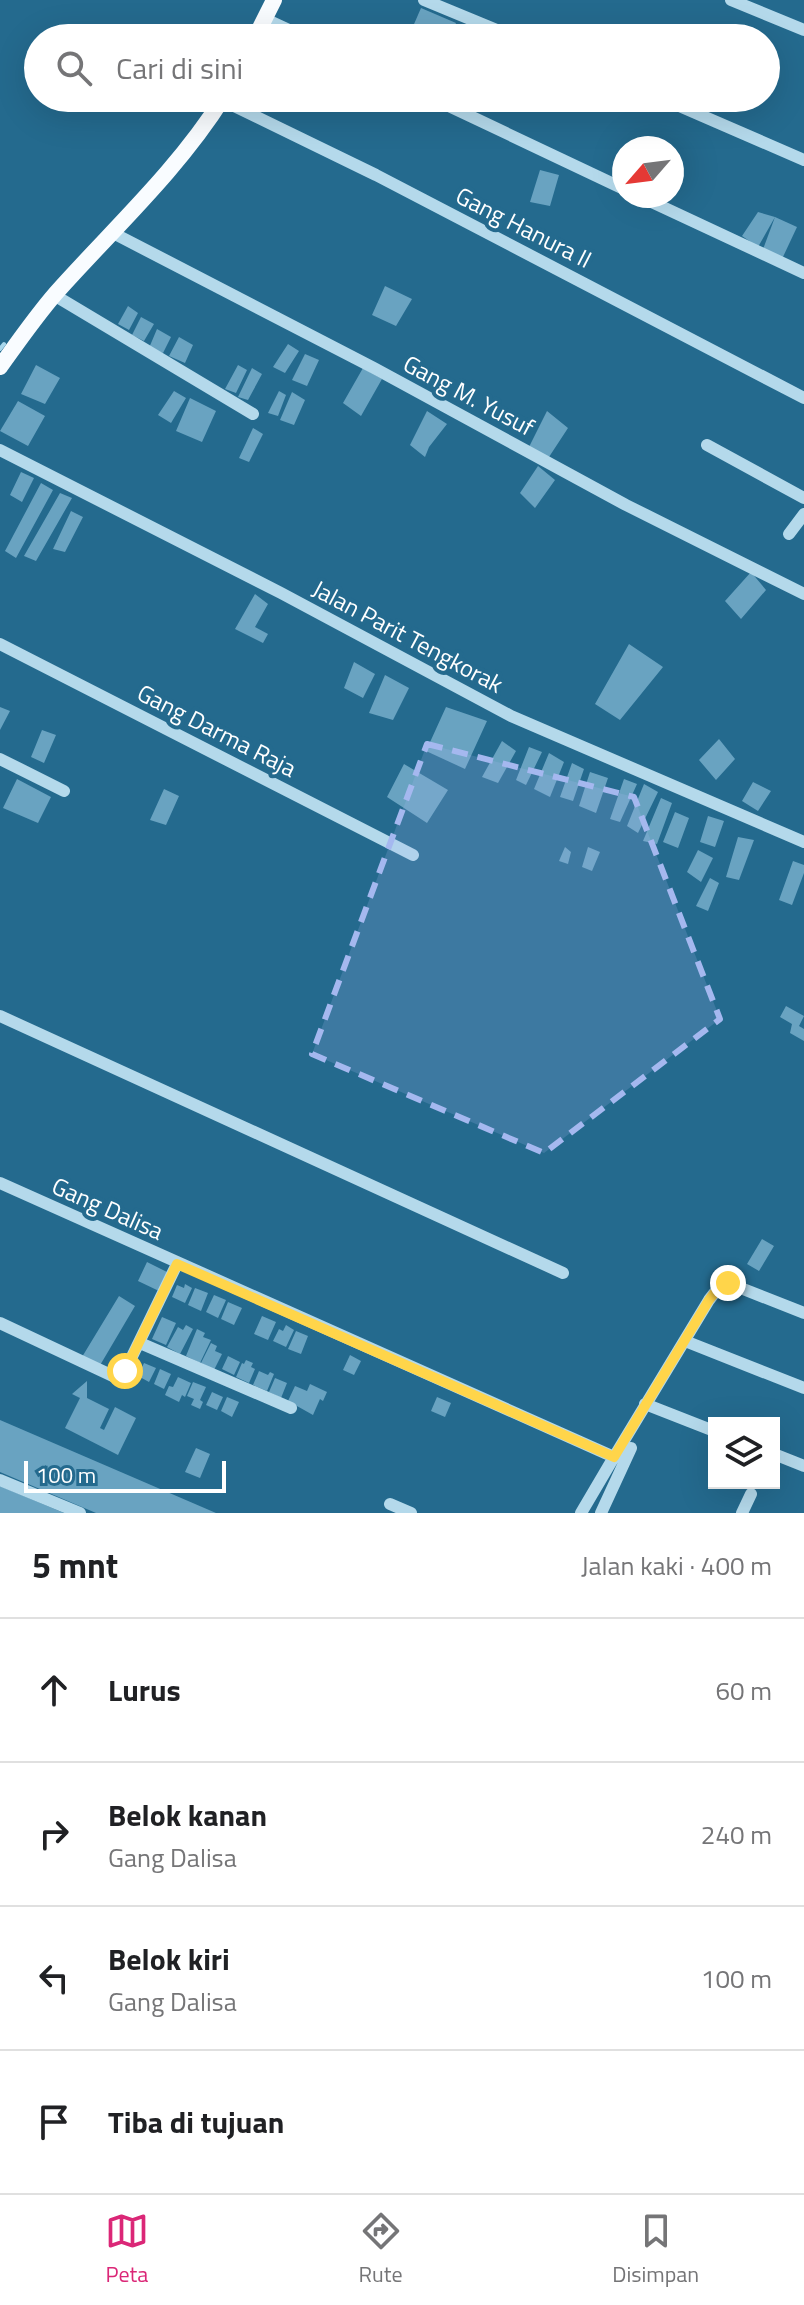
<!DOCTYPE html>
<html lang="id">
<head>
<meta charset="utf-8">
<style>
	:root { --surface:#fff; --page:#f2f2f2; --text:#202124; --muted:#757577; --line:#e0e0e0; --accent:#db2777 }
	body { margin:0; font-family:"Titillium Web",sans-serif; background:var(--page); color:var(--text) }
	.controls { position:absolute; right:24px; bottom:24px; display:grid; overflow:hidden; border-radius:0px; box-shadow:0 8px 32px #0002 }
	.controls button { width:72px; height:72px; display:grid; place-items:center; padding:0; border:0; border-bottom:2px solid var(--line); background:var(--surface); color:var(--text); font:40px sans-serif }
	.compass { position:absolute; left:612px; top:136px; width:72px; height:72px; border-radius:50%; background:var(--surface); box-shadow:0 8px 32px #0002; rotate:242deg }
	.scale { position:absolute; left:24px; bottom:20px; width:202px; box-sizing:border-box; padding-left:8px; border:4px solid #fff; border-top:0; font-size:22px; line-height:28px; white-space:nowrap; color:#fff; -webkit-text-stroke:6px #246a8e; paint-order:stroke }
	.stop { position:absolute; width:24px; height:24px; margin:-18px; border:6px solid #ffd54a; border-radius:50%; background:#fff }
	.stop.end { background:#ffd54a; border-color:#fff; box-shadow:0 2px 8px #0008 }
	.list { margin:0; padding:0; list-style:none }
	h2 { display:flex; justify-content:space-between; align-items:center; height:104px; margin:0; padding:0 32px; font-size:34px }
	h2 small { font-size:26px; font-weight:400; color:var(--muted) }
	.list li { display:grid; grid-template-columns:52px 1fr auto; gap:24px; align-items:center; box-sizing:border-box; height:144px; padding:0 32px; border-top:2px solid var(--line) }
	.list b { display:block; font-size:30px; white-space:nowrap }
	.list p { margin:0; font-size:26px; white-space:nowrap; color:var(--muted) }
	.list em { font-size:26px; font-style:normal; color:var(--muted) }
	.icon { flex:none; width:44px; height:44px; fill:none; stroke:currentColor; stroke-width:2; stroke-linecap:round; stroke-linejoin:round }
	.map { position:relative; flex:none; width:804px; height:1513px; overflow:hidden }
	.search { position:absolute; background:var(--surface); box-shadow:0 8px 32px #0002; left:24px; right:24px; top:24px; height:88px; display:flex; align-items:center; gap:20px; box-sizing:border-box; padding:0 28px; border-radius:44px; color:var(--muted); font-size:30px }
	.sheet { height:680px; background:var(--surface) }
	nav { display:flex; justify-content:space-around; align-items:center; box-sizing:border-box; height:112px; border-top:2px solid var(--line); background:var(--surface); font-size:22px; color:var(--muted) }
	nav a { display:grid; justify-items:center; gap:4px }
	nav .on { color:var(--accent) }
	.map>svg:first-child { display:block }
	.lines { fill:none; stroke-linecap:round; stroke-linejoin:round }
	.stream { stroke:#a8d7ec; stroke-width:4 }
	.building { fill:#69a3c1 }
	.minor { stroke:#b4d9eb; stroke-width:12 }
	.major { stroke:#f9fcff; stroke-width:16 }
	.route { stroke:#ffd54a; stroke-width:10 }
	.marked { fill:#a5b8ef; fill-opacity:0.2; stroke:#a5b8ef; stroke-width:6; stroke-dasharray:16 10; stroke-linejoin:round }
	.labels { text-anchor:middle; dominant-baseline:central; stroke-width:8; stroke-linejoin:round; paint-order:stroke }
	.street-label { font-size:24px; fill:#fff; stroke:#246a8e }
</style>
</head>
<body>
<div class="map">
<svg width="804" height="1513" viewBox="0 0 804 1513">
	<rect width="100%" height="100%" fill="#246a8e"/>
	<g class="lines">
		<!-- stream -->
		<path class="stream" d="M 0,349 L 4,344"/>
	</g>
	<!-- building -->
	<path class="building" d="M 421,8 L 456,23 L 450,38 L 408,38 Z
		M 540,170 L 559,175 L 550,206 L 530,202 Z
		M 758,212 L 775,217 L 758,247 L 742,236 Z
		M 775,217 L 797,227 L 782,259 L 762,252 Z
		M 385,286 L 412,299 L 396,326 L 372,315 Z
		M 128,306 L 138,313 L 129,330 L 118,324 Z
		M 141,317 L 154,324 L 144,341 L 132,335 Z
		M 157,329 L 171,337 L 163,353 L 149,348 Z
		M 179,337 L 193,345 L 185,363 L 169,356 Z
		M 288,344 L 299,351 L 285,373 L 273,367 Z
		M 305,354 L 319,360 L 307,386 L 292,380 Z
		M 36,365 L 60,378 L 45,404 L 21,394 Z
		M 238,365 L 247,370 L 236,393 L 225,389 Z
		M 252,368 L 262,374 L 248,400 L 238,397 Z
		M 363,368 L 382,379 L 361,416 L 343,403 Z
		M 174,391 L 186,398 L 171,423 L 158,415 Z
		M 279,391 L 286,395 L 278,416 L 268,413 Z
		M 292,392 L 305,400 L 294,425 L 280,420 Z
		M 190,398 L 216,411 L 202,442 L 176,431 Z
		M 18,401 L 45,416 L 28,446 L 0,431 Z
		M 427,411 L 447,424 L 429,447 L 425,457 L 410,445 Z
		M 547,411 L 568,428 L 549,457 L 529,447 Z
		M 253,428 L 263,434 L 249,462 L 239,458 Z
		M 538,466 L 555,480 L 535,508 L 520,493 Z
		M 21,472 L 34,478 L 22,502 L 10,495 Z
		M 41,483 L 53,490 L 16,558 L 5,551 Z
		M 60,493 L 72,498 L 36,561 L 24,556 Z
		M 71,511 L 83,517 L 65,552 L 53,549 Z
		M 751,572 L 766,590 L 741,619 L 725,601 Z
		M 255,594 L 268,604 L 255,627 L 268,634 L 263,643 L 235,629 Z
		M 629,644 L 663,667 L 620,720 L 595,704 Z
		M 354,662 L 375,674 L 363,698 L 344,688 Z
		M 385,675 L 409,688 L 393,720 L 369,713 Z
		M 0,707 L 10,711 L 0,730 Z
		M 446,707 L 487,721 L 465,769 L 426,751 Z
		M 42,730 L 56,735 L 44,763 L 31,757 Z
		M 719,739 L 735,759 L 716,780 L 699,760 Z
		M 502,741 L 516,751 L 498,783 L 482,777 Z
		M 529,747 L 542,752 L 526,785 L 516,780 Z
		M 549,753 L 564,762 L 550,797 L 534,789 Z
		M 572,763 L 584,769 L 573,801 L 560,797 Z
		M 404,764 L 448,790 L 427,823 L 387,797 Z
		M 590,772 L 608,778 L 596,813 L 579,806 Z
		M 17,779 L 51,797 L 38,823 L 3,808 Z
		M 624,779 L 637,784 L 620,822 L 610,819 Z
		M 753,782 L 771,791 L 758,811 L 742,801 Z
		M 644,784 L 658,792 L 638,833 L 627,826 Z
		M 164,789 L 179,796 L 166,825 L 150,820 Z
		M 661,798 L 672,803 L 657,844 L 643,841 Z
		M 675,812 L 689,818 L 678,848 L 663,842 Z
		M 708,816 L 724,821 L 715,847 L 700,842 Z
		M 738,837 L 754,840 L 739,880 L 726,877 Z
		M 565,847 L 571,852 L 568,864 L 559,861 Z
		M 588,847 L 600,852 L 592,871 L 582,867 Z
		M 698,850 L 713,858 L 701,882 L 687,872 Z
		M 793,861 L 804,865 L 804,873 L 792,905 L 779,900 Z
		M 710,878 L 719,883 L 708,911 L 696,906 Z
		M 786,1006 L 804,1016 L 799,1026 L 804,1029 L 804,1041 L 790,1033 L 792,1024 L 780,1017 Z
		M 762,1239 L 774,1246 L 759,1271 L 747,1264 Z
		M 147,1262 L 167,1272 L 159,1291 L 138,1281 Z
		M 185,1284 L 192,1288 L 185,1303 L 172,1297 L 177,1285 L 184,1288 Z
		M 195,1288 L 208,1293 L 201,1311 L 188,1305 Z
		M 214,1295 L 226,1300 L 218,1318 L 206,1312 Z
		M 119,1296 L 135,1306 L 99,1367 L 82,1357 Z
		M 228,1302 L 242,1308 L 234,1325 L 221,1319 Z
		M 262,1316 L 276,1322 L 268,1340 L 254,1334 Z
		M 162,1317 L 176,1323 L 166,1345 L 152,1339 Z
		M 186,1325 L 193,1329 L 180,1354 L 167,1347 L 178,1327 L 183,1330 Z
		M 286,1325 L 294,1330 L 286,1347 L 273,1341 L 279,1329 L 283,1331 Z
		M 197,1329 L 205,1333 L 203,1337 L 211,1340 L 200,1363 L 186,1356 Z
		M 296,1331 L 308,1336 L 301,1354 L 288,1349 Z
		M 211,1343 L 217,1346 L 215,1351 L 222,1354 L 214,1370 L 201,1363 Z
		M 350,1355 L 361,1361 L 354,1375 L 343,1370 Z
		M 228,1356 L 240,1362 L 234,1375 L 222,1369 Z
		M 246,1360 L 253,1363 L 251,1367 L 255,1369 L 249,1383 L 236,1377 L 242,1363 L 244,1364 Z
		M 144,1363 L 156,1368 L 149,1382 L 138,1376 Z
		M 160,1369 L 171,1374 L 164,1389 L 154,1384 Z
		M 259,1371 L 268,1375 L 270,1372 L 274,1374 L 267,1391 L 253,1385 Z
		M 178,1377 L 191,1383 L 185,1397 L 182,1395 L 179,1402 L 165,1395 L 169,1386 L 173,1387 Z
		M 275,1378 L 287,1383 L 281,1398 L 269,1392 Z
		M 87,1381 L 87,1398 L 109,1409 L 100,1428 L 104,1430 L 115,1407 L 136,1418 L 118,1455 L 65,1428 L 80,1398 L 72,1394 Z
		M 193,1382 L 206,1387 L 200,1400 L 203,1402 L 200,1409 L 191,1405 L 194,1399 L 187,1396 Z
		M 310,1384 L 327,1392 L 323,1401 L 320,1399 L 313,1415 L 288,1401 L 295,1386 L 307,1391 Z
		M 212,1392 L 223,1397 L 217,1410 L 206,1405 Z
		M 227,1397 L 239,1402 L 232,1417 L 221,1411 Z
		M 437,1397 L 451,1403 L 445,1417 L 431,1411 Z
		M 0,1420 L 216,1513 L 96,1513 L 0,1472 Z
		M 196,1448 L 210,1454 L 200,1478 L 185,1472 Z
		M 0,1486 L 64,1513 L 0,1513 Z"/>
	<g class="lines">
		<!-- minor -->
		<path class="minor" d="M 424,0 L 516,38
			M 731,0 L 804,30
			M 265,19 L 306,38
			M 432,98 L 624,189
			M 661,98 L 804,160
			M 222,100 L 376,175 L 804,398
			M 639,196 L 804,273
			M 113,233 L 374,368 L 626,505 L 804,594
			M 54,295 L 253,414
			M 707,445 L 804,498
			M 0,450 L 281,593 L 511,716 L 804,842
			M 789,534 L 804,514
			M 0,644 L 413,855
			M 0,759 L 64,791
			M 0,1016 L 563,1273
			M 0,1183 L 614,1457 L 709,1300 L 719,1287 L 728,1283 L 804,1313
			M 0,1323 L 115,1377 L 120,1376 L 125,1371 L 177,1264
			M 685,1341 L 804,1388
			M 140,1343 L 291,1408
			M 645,1404 L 714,1431
			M 774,1454 L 804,1466
			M 0,1480 L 80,1513
			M 390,1504 L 411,1513
			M 581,1513 L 614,1457
			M 601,1513 L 631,1448
			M 742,1513 L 751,1494"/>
		<!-- major -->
		<path class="major" d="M 255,38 L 274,0
			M 0,367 C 18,342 36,316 56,293 C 113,229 177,171 223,98"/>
	</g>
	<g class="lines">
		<!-- route -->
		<path class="route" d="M 125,1371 L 177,1264 L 614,1457 L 709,1300 L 719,1287 L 728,1283"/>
	</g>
	<!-- marked area -->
	<path class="marked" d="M 427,744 L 634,797 L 720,1019 L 544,1153 L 312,1054 Z"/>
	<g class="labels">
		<!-- street labels -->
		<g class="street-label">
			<text transform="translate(524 227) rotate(27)">Gang Hanura II</text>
			<text transform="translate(469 395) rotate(28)">Gang M. Yusuf</text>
			<text transform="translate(408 636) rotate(28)">Jalan Parit Tengkorak</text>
			<text transform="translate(217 730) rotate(27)">Gang Darma Raja</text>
			<text transform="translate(108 1208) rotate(24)">Gang Dalisa</text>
		</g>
	</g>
</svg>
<div class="controls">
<button><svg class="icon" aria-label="layers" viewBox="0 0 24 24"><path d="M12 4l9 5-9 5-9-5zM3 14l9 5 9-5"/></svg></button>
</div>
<svg class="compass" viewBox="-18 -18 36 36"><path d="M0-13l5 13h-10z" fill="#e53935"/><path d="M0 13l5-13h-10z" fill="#757577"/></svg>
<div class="scale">100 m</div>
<div class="stop" style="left:125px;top:1371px"></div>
<div class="stop end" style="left:728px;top:1283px"></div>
<div class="search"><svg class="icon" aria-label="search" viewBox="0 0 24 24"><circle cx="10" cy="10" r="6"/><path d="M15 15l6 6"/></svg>Cari di sini</div>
</div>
<section class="sheet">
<h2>5 mnt<small>Jalan kaki · 400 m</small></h2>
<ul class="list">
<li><svg class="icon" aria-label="ahead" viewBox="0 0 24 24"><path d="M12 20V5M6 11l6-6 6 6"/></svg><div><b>Lurus</b></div><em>60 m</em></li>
<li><svg class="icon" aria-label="right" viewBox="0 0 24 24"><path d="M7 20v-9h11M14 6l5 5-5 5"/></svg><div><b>Belok kanan</b><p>Gang Dalisa</p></div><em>240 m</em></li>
<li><svg class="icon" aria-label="left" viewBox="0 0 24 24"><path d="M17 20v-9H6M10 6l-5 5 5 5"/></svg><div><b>Belok kiri</b><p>Gang Dalisa</p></div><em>100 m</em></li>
<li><svg class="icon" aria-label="arrive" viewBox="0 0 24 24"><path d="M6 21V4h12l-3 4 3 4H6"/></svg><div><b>Tiba di tujuan</b></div></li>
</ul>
</section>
<nav>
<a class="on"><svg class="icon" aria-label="map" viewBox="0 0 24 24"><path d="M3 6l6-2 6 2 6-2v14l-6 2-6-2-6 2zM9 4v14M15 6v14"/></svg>Peta</a>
<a><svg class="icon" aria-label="directions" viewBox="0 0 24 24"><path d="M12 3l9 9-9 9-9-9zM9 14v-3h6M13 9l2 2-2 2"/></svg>Rute</a>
<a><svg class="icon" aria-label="saved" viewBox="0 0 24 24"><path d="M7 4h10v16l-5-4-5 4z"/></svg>Disimpan</a>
</nav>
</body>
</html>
